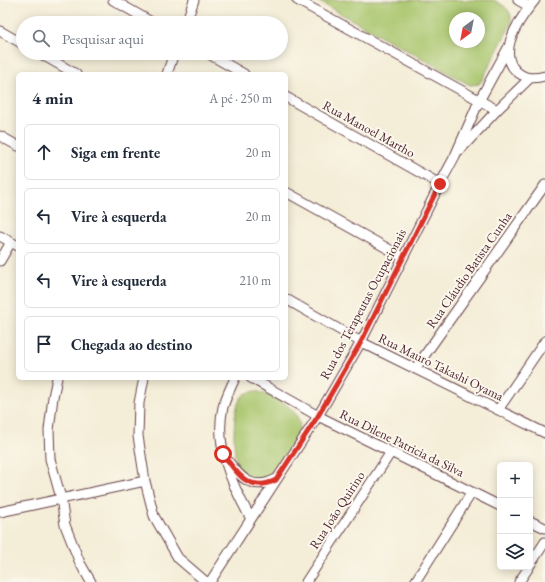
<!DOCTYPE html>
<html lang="pt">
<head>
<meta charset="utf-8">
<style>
	:root { --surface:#fff; --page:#f2f2f3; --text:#1f2937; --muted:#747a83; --line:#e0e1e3 }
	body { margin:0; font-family:"EB Garamond",serif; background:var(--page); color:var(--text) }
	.controls { position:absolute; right:12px; bottom:12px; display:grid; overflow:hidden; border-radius:6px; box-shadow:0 2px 10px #0003 }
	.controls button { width:36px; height:36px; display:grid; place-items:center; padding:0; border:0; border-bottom:1px solid var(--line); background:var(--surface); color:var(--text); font:20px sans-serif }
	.compass { position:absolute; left:449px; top:12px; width:36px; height:36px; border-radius:50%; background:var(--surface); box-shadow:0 2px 10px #0003; rotate:212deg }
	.stop { position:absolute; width:12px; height:12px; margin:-9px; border:3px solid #d93025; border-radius:50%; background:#fff }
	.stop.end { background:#d93025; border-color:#fff; box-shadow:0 1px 4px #0008 }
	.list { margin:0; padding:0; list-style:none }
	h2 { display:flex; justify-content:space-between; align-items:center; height:52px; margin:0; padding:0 16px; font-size:17px }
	h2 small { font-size:13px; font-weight:400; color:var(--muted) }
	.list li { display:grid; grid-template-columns:26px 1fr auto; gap:12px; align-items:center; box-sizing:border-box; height:56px; margin:0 8px 8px; padding:0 8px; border:1px solid var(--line); border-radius:6px }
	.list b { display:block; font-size:15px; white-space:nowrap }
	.list em { font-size:13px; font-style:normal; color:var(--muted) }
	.icon { flex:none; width:22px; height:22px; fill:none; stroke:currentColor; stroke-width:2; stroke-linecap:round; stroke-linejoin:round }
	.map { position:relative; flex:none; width:545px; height:582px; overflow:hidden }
	.search { position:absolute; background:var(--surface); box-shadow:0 2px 10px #0003; left:16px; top:16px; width:272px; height:44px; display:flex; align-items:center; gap:10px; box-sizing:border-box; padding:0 14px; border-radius:22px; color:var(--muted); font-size:15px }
	.panel { position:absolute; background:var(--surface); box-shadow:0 2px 10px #0003; left:16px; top:72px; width:272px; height:308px; border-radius:6px }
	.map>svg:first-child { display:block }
	.green { fill:#a9c66d; stroke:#7a724c; fill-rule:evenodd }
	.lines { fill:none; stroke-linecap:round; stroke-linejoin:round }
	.minor-casing { stroke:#643e45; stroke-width:11 }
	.minor { stroke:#fff; stroke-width:9 }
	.route { stroke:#d93025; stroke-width:5 }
	.labels { text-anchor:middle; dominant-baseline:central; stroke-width:4; stroke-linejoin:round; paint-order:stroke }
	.street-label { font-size:13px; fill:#4a1f2b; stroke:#fbf7ec }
</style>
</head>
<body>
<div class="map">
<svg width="545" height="582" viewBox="0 0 545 582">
	<rect width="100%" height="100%" fill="#fbf7ec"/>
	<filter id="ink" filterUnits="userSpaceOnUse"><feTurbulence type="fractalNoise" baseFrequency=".025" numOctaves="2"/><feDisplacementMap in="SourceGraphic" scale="8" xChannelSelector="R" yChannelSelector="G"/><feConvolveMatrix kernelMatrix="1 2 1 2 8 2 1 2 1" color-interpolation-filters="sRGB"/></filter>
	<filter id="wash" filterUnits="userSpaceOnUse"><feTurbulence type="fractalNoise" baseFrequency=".012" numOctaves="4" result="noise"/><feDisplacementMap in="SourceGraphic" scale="16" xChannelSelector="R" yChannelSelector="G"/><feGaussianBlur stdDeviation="0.9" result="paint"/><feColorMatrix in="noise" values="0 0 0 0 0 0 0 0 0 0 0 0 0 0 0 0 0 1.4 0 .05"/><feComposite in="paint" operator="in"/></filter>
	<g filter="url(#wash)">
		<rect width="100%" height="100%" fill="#f4edd7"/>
		<!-- green -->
		<path class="green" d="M 316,0 L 494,0 C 504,6 513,10 511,24 L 482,80 L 479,84 L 470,85 ZM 455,18 L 479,18 L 479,42 L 455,42 Z
			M 256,391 C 275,397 307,410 298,435 L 273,471 C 266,480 261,480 250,480 C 247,476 242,473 239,469 C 232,458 232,406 242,397 C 245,393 250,392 256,391 Z"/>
	</g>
	<g filter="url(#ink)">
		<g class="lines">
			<!-- minor casing -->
			<g class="minor-casing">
				<path id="minor" d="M 113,0 L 153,23
					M 297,0 L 497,110
					M 518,0 L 530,7
					M 535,0 C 521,17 496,51 516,71 C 525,79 534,79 545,76
					M 186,23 L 194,0
					M 0,31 L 23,44
					M 39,53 L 76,74
					M 207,53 L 244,74
					M 167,74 L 174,53
					M 286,97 L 440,184
					M 0,136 L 18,146
					M 460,150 L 497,110 L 530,78
					M 286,192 L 403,257
					M 0,236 L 18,246
					M 0,261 L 11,242
					M 286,299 L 361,342 L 545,433
					M 415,369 L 545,185
					M 57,378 L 53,397 L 49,430 L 50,459 L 61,498 L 65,525 L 80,563 L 91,582
					M 144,378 L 139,403 L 138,436 L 145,481 L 154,516 L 178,558 L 206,582
					M 235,378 C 231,387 226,397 223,407 C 214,446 232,485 251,519
					M 251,378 L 318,416 L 500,506
					M 498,410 L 545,341
					M 229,462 C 241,479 254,491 276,479
					M 0,512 L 145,481
					M 530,521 L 545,528
					M 530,565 L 545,542
					M 210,582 L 318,416 L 361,342 L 440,184 L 455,156 L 479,101 L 508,48
					M 306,582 L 391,452
					M 415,582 L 472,492
					M 519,582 L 529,567"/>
			</g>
			<!-- minor -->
			<use href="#minor" class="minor"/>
		</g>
	</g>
	<g class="lines" filter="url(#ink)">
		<!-- route -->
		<path class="route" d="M 223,454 C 237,474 249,493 276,480 L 318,416 L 361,342 L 440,184"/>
	</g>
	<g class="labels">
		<!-- street labels -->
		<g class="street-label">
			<text transform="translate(369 129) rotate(29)">Rua Manoel Martho</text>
			<text transform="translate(469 270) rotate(-55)">Rua Cláudio Batista Cunha</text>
			<text transform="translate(363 304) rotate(-62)">Rua dos Terapeutas Ocupacionais</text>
			<text transform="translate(441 367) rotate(26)">Rua Mauro Takashi Oyama</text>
			<text transform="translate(402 443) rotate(26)">Rua Dilene Patricia da Silva</text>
			<text transform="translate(337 510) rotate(-57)">Rua João Quirino</text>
		</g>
	</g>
</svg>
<div class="controls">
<button>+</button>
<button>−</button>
<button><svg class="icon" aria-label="layers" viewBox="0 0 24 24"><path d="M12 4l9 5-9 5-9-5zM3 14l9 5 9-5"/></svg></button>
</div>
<svg class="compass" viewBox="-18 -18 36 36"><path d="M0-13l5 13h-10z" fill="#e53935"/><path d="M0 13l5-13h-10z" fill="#747a83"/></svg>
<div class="stop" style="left:223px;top:454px"></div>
<div class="stop end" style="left:440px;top:184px"></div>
<div class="search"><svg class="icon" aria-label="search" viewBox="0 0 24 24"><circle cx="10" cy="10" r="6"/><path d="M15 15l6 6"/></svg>Pesquisar aqui</div>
<section class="panel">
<h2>4 min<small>A pé · 250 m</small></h2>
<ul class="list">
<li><svg class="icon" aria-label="ahead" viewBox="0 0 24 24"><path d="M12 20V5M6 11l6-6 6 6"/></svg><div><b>Siga em frente</b></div><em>20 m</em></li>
<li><svg class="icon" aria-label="left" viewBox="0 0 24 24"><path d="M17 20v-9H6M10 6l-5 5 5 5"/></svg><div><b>Vire à esquerda</b></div><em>20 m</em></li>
<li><svg class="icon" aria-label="left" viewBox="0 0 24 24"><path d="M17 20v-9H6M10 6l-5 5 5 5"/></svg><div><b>Vire à esquerda</b></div><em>210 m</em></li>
<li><svg class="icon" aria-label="arrive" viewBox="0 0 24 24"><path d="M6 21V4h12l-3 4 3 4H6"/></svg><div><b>Chegada ao destino</b></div></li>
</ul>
</section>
</div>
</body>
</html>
